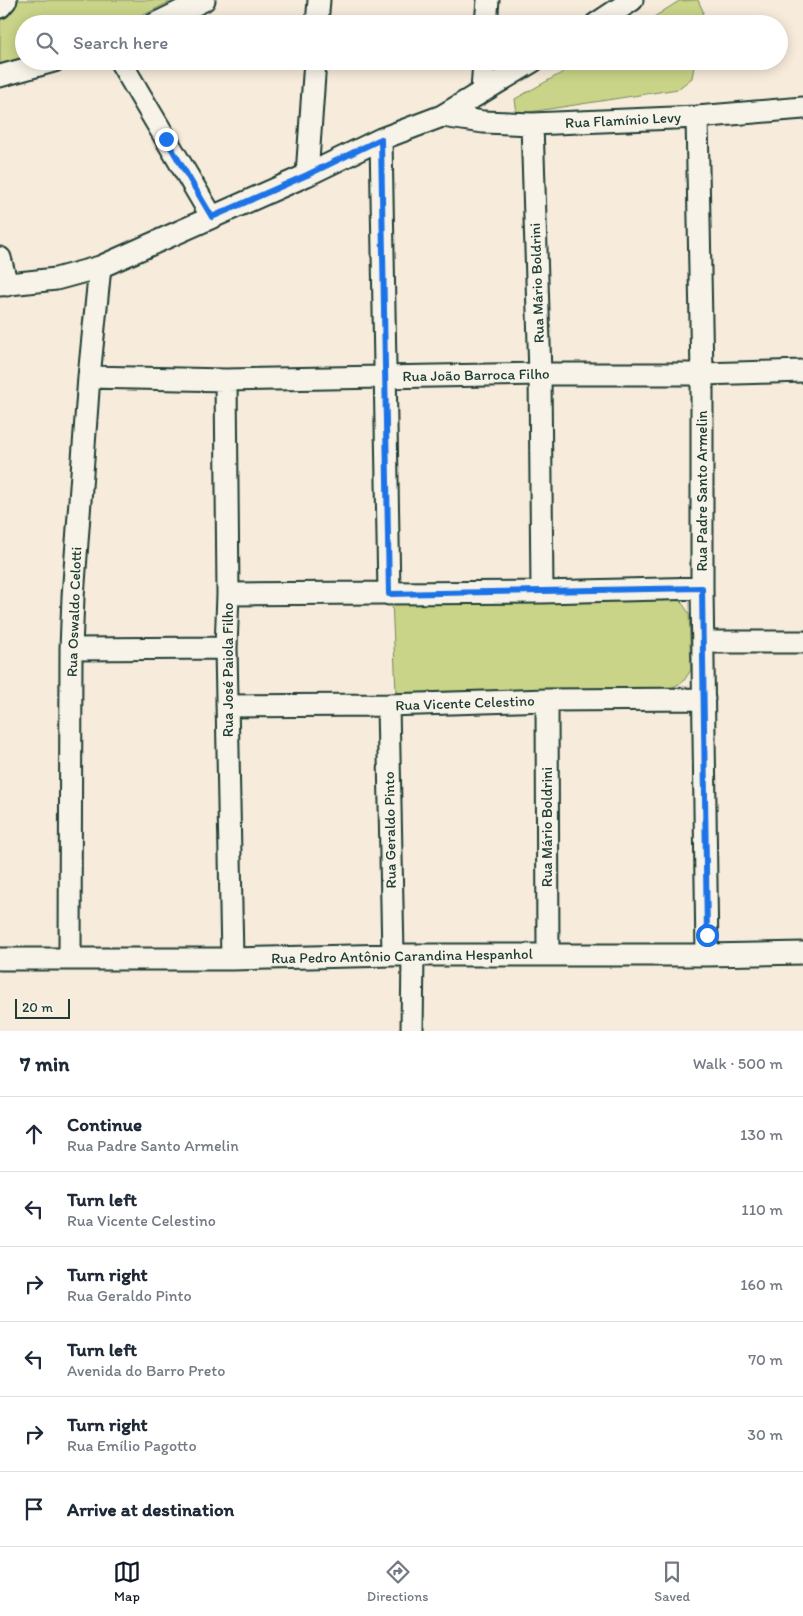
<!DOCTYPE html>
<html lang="en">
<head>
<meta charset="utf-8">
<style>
	:root { --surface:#fff; --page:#f6f6f7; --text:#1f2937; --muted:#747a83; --line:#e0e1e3; --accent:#111827 }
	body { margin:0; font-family:Itim,sans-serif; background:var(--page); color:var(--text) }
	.scale { position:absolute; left:15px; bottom:12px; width:55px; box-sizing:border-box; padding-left:5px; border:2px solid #1f3d34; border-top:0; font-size:14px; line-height:18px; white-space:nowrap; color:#1f3d34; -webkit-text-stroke:4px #f7f3e8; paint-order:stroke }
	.stop { position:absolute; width:15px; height:15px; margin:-11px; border:4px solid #1a73e8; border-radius:50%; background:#fff }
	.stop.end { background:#1a73e8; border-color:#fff; box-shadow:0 1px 5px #0008 }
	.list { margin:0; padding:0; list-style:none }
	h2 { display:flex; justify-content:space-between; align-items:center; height:65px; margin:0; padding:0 20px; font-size:21px }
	h2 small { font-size:16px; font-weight:400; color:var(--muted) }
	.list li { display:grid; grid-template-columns:32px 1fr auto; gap:15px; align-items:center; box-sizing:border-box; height:75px; padding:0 20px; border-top:1px solid var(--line) }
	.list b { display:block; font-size:19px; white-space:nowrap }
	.list p { margin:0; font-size:16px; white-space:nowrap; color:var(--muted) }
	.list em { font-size:16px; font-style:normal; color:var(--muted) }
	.icon { flex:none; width:28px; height:28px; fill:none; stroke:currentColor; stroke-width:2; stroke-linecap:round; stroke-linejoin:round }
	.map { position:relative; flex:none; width:803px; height:1031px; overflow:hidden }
	.search { position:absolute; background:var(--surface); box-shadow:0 2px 12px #0003; left:15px; right:15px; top:15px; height:55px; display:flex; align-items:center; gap:12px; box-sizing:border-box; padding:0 18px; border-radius:28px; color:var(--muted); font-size:19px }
	.sheet { height:515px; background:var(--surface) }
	nav { display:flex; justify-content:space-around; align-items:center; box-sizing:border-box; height:70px; border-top:1px solid var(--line); background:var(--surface); font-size:14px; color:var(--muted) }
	nav a { display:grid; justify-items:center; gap:2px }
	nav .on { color:var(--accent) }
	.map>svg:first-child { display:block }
	.green { fill:#c9d488; stroke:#74885e }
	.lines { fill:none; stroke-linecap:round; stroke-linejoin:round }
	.minor-casing { stroke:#1f3d34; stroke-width:25 }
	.minor { stroke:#f7f3e8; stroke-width:21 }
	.route { stroke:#1a73e8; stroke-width:6 }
	.labels { text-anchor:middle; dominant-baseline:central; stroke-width:4; stroke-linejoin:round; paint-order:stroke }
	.street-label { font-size:15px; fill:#1f3d34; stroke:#f7f3e8 }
</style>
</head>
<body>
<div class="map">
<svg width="803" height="1031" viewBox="0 0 803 1031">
	<rect width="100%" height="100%" fill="#f7ebdb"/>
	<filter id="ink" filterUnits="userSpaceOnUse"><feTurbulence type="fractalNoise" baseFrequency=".02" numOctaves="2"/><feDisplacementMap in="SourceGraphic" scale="10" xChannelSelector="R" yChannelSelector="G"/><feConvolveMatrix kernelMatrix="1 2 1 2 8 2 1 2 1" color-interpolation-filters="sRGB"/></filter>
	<g filter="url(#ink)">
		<!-- green -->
		<path class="green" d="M 19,0 L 173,0 L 126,24 L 24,24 L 24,57 L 0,64 L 0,21 Z
			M 698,0 L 703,11 L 701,24 L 643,24 L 679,1 Z
			M 583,61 L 695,61 L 692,78 L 678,89 L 517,114 L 515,99 Z
			M 392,599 L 679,599 L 689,613 L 691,670 L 683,682 L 669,689 L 396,693 Z"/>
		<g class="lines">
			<!-- minor casing -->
			<g class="minor-casing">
				<path id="minor" d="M 0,7 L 6,0
					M 155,24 L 204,0
					M 317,24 L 319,0
					M 486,24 L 488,0
					M 596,24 L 632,0
					M 120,61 L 212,217
					M 0,76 L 54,61
					M 482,91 L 484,61
					M 442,116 L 483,122 L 532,124 L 697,117 L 803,108
					M 697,117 L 702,374 L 702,588 L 707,955
					M 532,124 L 540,374 L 542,592
					M 381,139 L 389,594
					M 307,175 L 315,61
					M 0,258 L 7,285
					M 0,285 L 56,279 L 100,267 L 307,175 L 381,139 L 442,116 L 533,61
					M 89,377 L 226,380 L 540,374 L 702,374 L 803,371
					M 226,380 L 228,594 L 226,648 L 232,959
					M 228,594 L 542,592 L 702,588
					M 704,642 L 803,642
					M 71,649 L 226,648
					M 547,700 L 548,954
					M 388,705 L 393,955
					M 227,706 L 388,705 L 547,700 L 704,699
					M 0,959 L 232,959 L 393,955 L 707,955 L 803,953
					M 70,959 L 71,649 L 73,597 L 89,377 L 100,267
					M 412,1031 L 413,955"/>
			</g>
			<!-- minor -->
			<use href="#minor" class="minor"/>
		</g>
	</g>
	<g class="lines" filter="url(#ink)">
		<!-- route -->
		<path class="route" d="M 166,139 L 212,217 L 307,175 L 381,139 L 389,594 L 702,588 L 707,935"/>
	</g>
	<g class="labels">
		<!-- street labels -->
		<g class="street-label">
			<text transform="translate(623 120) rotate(-3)">Rua Flamínio Levy</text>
			<text transform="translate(537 283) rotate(-92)">Rua Mário Boldrini</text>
			<text transform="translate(476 375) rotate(-1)">Rua João Barroca Filho</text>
			<text transform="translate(702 491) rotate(-90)">Rua Padre Santo Armelin</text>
			<text transform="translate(74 612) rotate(-88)">Rua Oswaldo Celotti</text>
			<text transform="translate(228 670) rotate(-90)">Rua José Paiola Filho</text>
			<text transform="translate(465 703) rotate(-2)">Rua Vicente Celestino</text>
			<text transform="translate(547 827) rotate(-90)">Rua Mário Boldrini</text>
			<text transform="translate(390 830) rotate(-91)">Rua Geraldo Pinto</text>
			<text transform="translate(402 956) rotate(-1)">Rua Pedro Antônio Carandina Hespanhol</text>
		</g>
	</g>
</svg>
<div class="scale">20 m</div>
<div class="stop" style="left:707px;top:935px"></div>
<div class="stop end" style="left:166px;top:139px"></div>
<div class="search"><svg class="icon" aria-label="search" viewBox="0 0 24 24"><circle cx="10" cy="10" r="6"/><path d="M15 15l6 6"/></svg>Search here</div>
</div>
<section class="sheet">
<h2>7 min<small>Walk · 500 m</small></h2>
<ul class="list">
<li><svg class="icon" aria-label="ahead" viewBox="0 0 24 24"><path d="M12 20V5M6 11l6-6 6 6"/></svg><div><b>Continue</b><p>Rua Padre Santo Armelin</p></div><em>130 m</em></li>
<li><svg class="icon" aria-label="left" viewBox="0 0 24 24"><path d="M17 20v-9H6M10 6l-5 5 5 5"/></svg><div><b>Turn left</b><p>Rua Vicente Celestino</p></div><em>110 m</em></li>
<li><svg class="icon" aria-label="right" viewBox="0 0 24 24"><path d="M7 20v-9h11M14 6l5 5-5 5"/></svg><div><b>Turn right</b><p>Rua Geraldo Pinto</p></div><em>160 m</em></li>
<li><svg class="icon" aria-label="left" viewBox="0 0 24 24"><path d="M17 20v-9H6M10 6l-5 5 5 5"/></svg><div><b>Turn left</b><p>Avenida do Barro Preto</p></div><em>70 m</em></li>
<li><svg class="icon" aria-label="right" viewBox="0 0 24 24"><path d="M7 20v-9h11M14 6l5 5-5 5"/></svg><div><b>Turn right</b><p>Rua Emílio Pagotto</p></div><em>30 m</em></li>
<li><svg class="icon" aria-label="arrive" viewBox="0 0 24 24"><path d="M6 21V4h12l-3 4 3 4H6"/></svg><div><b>Arrive at destination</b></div></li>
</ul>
</section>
<nav>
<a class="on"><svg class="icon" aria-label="map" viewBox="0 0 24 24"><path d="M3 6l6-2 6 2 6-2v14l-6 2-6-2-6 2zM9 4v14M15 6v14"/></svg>Map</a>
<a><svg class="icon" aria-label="directions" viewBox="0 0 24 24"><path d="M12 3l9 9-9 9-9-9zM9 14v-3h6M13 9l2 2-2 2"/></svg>Directions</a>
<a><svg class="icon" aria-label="saved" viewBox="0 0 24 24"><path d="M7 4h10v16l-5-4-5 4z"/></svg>Saved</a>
</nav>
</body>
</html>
